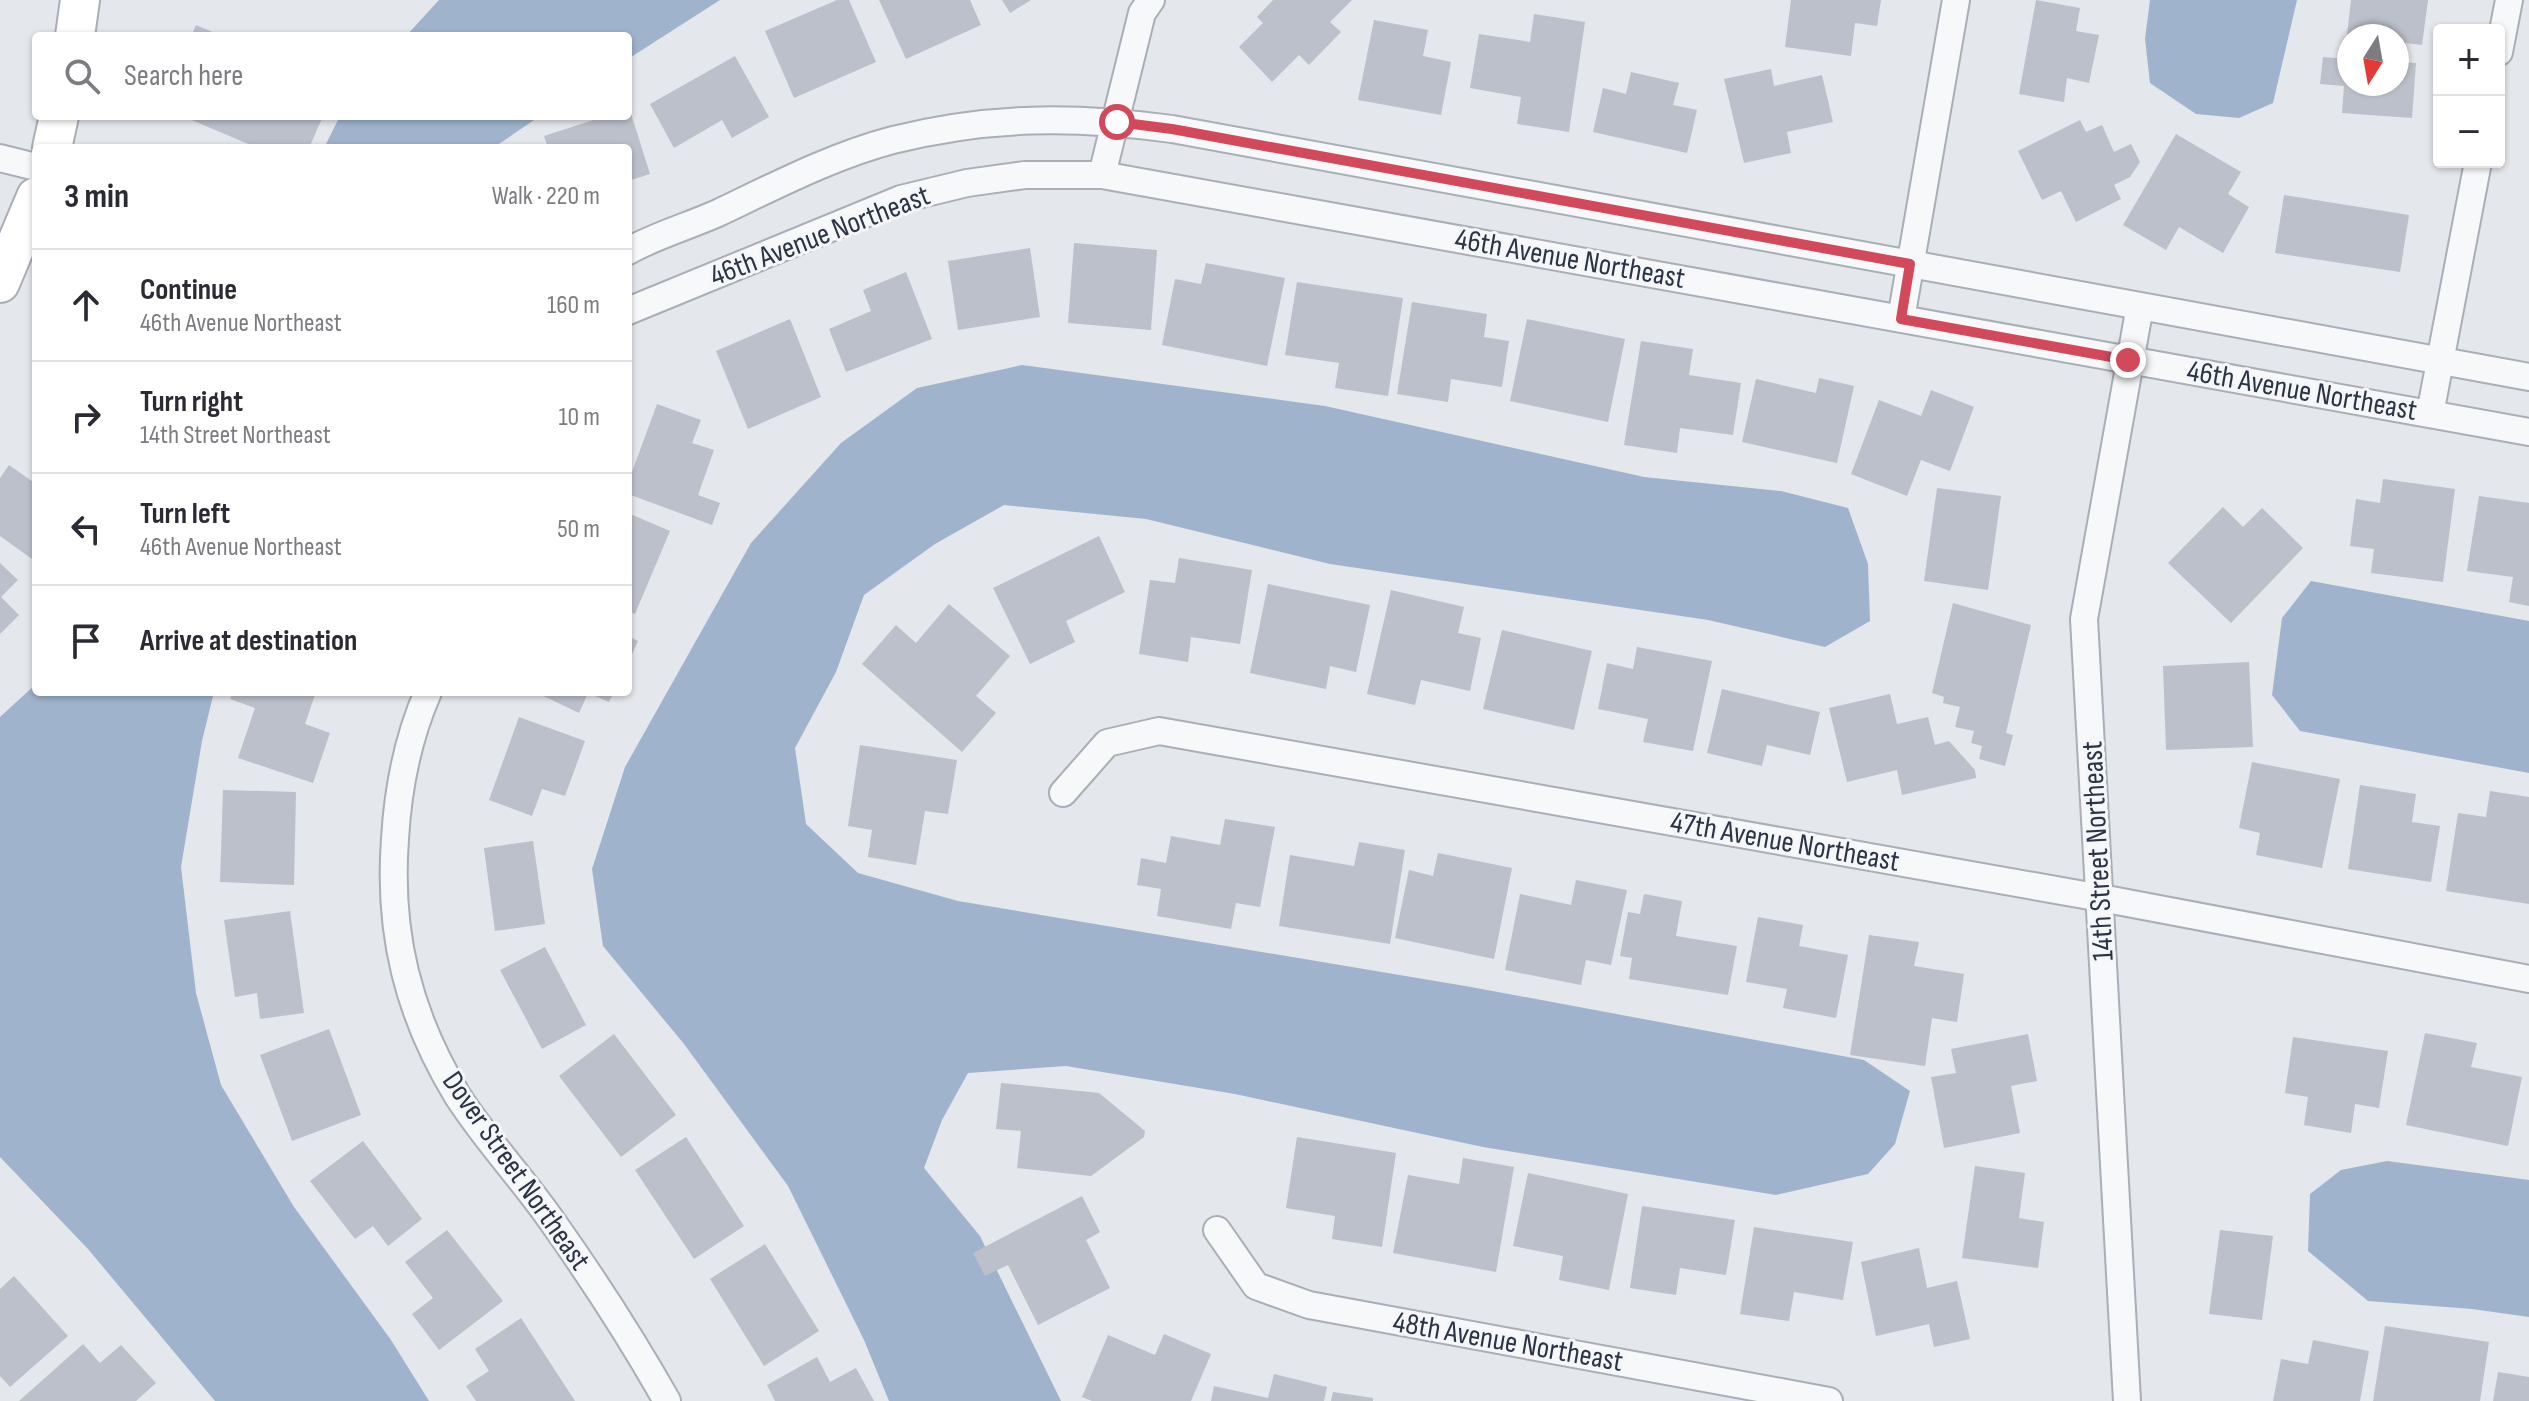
<!DOCTYPE html>
<html lang="en">
<head>
<meta charset="utf-8">
<style>
	:root { --surface:#fff; --page:#f7f7f7; --text:#2b2b33; --muted:#7c7c81; --line:#e1e1e2 }
	body { margin:0; font-family:"Sofia Sans Condensed",sans-serif; background:var(--page); color:var(--text) }
	.controls { position:absolute; right:24px; top:24px; display:grid; overflow:hidden; border-radius:8px; box-shadow:0 2px 6px #0004 }
	.controls button { width:72px; height:72px; display:grid; place-items:center; padding:0; border:0; border-bottom:2px solid var(--line); background:var(--surface); color:var(--text); font:40px sans-serif }
	.compass { position:absolute; left:2337px; top:24px; width:72px; height:72px; border-radius:50%; background:var(--surface); box-shadow:0 2px 6px #0004; rotate:191deg }
	.stop { position:absolute; width:24px; height:24px; margin:-18px; border:6px solid #d1495b; border-radius:50%; background:#fff }
	.stop.end { background:#d1495b; border-color:#fff; box-shadow:0 2px 8px #0008 }
	.list { margin:0; padding:0; list-style:none }
	h2 { display:flex; justify-content:space-between; align-items:center; height:104px; margin:0; padding:0 32px; font-size:34px }
	h2 small { font-size:26px; font-weight:400; color:var(--muted) }
	.list li { display:grid; grid-template-columns:52px 1fr auto; gap:24px; align-items:center; box-sizing:border-box; height:112px; padding:0 32px; border-top:2px solid var(--line) }
	.list b { display:block; font-size:30px; white-space:nowrap }
	.list p { margin:0; font-size:26px; white-space:nowrap; color:var(--muted) }
	.list em { font-size:26px; font-style:normal; color:var(--muted) }
	.icon { flex:none; width:44px; height:44px; fill:none; stroke:currentColor; stroke-width:2; stroke-linecap:round; stroke-linejoin:round }
	.map { position:relative; flex:none; width:2529px; height:1401px; overflow:hidden }
	.search { position:absolute; background:var(--surface); box-shadow:0 2px 6px #0004; left:32px; top:32px; width:600px; height:88px; display:flex; align-items:center; gap:20px; box-sizing:border-box; padding:0 28px; border-radius:8px; color:var(--muted); font-size:30px }
	.panel { position:absolute; background:var(--surface); box-shadow:0 2px 6px #0004; left:32px; top:144px; width:600px; height:552px; border-radius:8px }
	.map>svg:first-child { display:block }
	.water { fill:#9fb4cc }
	.building { fill:#bbc0ca }
	.lines { fill:none; stroke-linecap:round; stroke-linejoin:round }
	.street-casing { stroke:#a9aeb7; stroke-width:30 }
	.secondary-casing { stroke:#a9aeb7; stroke-width:42 }
	.street { stroke:#f7f8fa; stroke-width:26 }
	.secondary { stroke:#fff; stroke-width:38 }
	.route { stroke:#d1495b; stroke-width:10 }
	.labels { text-anchor:middle; dominant-baseline:central; stroke-width:6; stroke-linejoin:round; paint-order:stroke }
	.street-label { font-size:30px; fill:#2b3445; stroke:#f4f6f9 }
</style>
</head>
<body>
<div class="map">
<svg width="2529" height="1401" viewBox="0 0 2529 1401">
	<rect width="100%" height="100%" fill="#e4e7ec"/>
	<!-- water -->
	<path class="water" d="M 439,0 L 720,0 L 628,59 L 628,36 L 406,36 Z
		M 2150,0 L 2297,0 L 2273,103 L 2239,118 L 2196,114 L 2150,83 L 2145,39 Z
		M 340,116 L 540,116 L 493,148 L 324,148 Z
		M 1022,365 L 1325,406 L 1644,477 L 1781,491 L 1848,508 L 1868,564 L 1870,621 L 1825,647 L 1708,620 L 1330,564 L 1146,519 L 1004,505 L 935,544 L 864,595 L 836,672 L 795,748 L 806,824 L 858,873 L 958,901 L 1471,987 L 1864,1060 L 1910,1091 L 1895,1144 L 1868,1174 L 1776,1195 L 1483,1147 L 1235,1094 L 1066,1066 L 968,1073 L 942,1120 L 924,1168 L 980,1236 L 1061,1401 L 889,1401 L 864,1340 L 788,1186 L 684,1044 L 603,946 L 592,869 L 625,767 L 751,543 L 841,443 L 917,388 Z
		M 2311,581 L 2529,621 L 2529,773 L 2300,731 L 2272,695 L 2282,618 Z
		M 36,684 L 36,692 L 214,692 L 202,741 L 181,867 L 196,993 L 221,1085 L 294,1207 L 391,1340 L 429,1401 L 215,1401 L 88,1249 L 0,1157 L 0,717 Z
		M 2387,1161 L 2529,1180 L 2529,1317 L 2472,1309 L 2368,1301 L 2308,1251 L 2310,1194 L 2341,1170 Z"/>
	<!-- building -->
	<path class="building" d="M 837,0 L 849,0 L 876,62 L 794,98 L 765,31 Z
		M 879,0 L 970,0 L 981,25 L 906,59 Z
		M 1002,0 L 1031,0 L 1010,13 Z
		M 1273,0 L 1352,0 L 1330,22 L 1341,32 L 1309,65 L 1299,55 L 1272,82 L 1239,47 L 1263,23 L 1257,17 Z
		M 1791,0 L 1881,0 L 1877,26 L 1855,23 L 1851,56 L 1785,47 Z
		M 2036,0 L 2080,8 L 2076,31 L 2099,35 L 2089,83 L 2067,78 L 2064,102 L 2019,94 Z
		M 2351,0 L 2428,0 L 2422,45 L 2397,42 L 2397,36 L 2347,35 Z
		M 1534,14 L 1585,22 L 1569,132 L 1517,124 L 1521,97 L 1470,88 L 1479,34 L 1530,42 Z
		M 1374,20 L 1428,30 L 1423,56 L 1451,62 L 1441,115 L 1358,100 Z
		M 196,25 L 222,36 L 191,36 Z
		M 735,56 L 769,117 L 732,138 L 722,120 L 674,148 L 650,104 Z
		M 2323,57 L 2349,59 L 2349,84 L 2397,84 L 2397,62 L 2416,63 L 2412,118 L 2342,113 L 2344,86 L 2320,84 Z
		M 1771,69 L 1774,86 L 1822,75 L 1833,122 L 1787,132 L 1791,153 L 1744,163 L 1724,79 Z
		M 1631,72 L 1679,83 L 1673,105 L 1697,110 L 1687,153 L 1593,132 L 1603,88 L 1626,94 Z
		M 629,107 L 650,174 L 628,181 L 628,148 L 548,148 L 544,136 L 606,116 L 628,116 Z
		M 182,116 L 323,116 L 309,148 L 258,148 Z
		M 2080,120 L 2086,132 L 2102,125 L 2114,152 L 2131,144 L 2140,162 L 2130,177 L 2114,185 L 2121,199 L 2076,222 L 2061,191 L 2042,200 L 2018,151 Z
		M 2176,134 L 2241,172 L 2228,194 L 2249,207 L 2223,253 L 2179,227 L 2166,250 L 2123,225 Z
		M 2284,195 L 2409,215 L 2400,272 L 2275,253 Z
		M 1074,243 L 1157,250 L 1151,330 L 1068,323 Z
		M 1030,248 L 1040,317 L 958,330 L 948,261 Z
		M 1206,263 L 1285,278 L 1267,366 L 1162,345 L 1175,279 L 1201,284 Z
		M 906,272 L 932,339 L 846,372 L 829,329 L 871,311 L 863,290 Z
		M 1297,282 L 1403,298 L 1388,396 L 1335,388 L 1339,363 L 1285,355 Z
		M 1412,302 L 1487,314 L 1484,337 L 1509,341 L 1502,387 L 1451,379 L 1448,402 L 1397,394 Z
		M 790,319 L 821,397 L 748,429 L 716,351 Z
		M 1527,319 L 1625,339 L 1608,422 L 1510,401 Z
		M 1641,341 L 1693,349 L 1689,375 L 1741,383 L 1733,435 L 1680,428 L 1677,453 L 1624,445 Z
		M 1819,378 L 1854,386 L 1837,463 L 1742,442 L 1756,379 L 1816,393 Z
		M 1931,390 L 1974,407 L 1950,471 L 1921,460 L 1907,496 L 1851,474 L 1879,400 L 1921,416 Z
		M 657,404 L 701,420 L 692,443 L 714,450 L 698,495 L 720,503 L 712,525 L 628,494 L 628,483 Z
		M 9,465 L 36,484 L 36,562 L 0,536 L 0,478 Z
		M 2383,479 L 2455,489 L 2443,582 L 2371,573 L 2374,549 L 2350,546 L 2356,499 L 2380,503 Z
		M 1937,488 L 2001,496 L 1988,590 L 1924,581 Z
		M 2479,496 L 2529,503 L 2529,606 L 2509,602 L 2513,577 L 2467,571 Z
		M 2223,507 L 2243,527 L 2262,508 L 2303,548 L 2231,623 L 2168,563 Z
		M 628,513 L 670,531 L 635,614 L 628,611 Z
		M 1099,536 L 1125,592 L 1066,621 L 1075,642 L 1030,664 L 993,588 Z
		M 1179,558 L 1252,570 L 1240,644 L 1191,637 L 1188,662 L 1139,654 L 1150,580 L 1175,583 Z
		M 0,563 L 18,580 L 1,597 L 19,615 L 0,634 Z
		M 1268,584 L 1370,605 L 1356,672 L 1330,666 L 1326,689 L 1250,673 Z
		M 1391,590 L 1464,607 L 1458,633 L 1481,638 L 1470,691 L 1421,680 L 1415,705 L 1367,694 Z
		M 1953,603 L 2031,625 L 2006,733 L 2013,735 L 2005,766 L 1979,759 L 1982,746 L 1971,743 L 1974,731 L 1955,727 L 1960,707 L 1943,703 L 1944,697 L 1932,693 Z
		M 949,604 L 1010,656 L 976,696 L 996,713 L 962,752 L 862,664 L 896,625 L 916,643 Z
		M 1502,630 L 1592,651 L 1574,730 L 1483,709 Z
		M 628,636 L 638,641 L 628,663 Z
		M 1637,647 L 1712,661 L 1693,751 L 1643,742 L 1648,719 L 1598,709 L 1607,663 L 1633,669 Z
		M 2249,662 L 2253,747 L 2166,750 L 2163,666 Z
		M 1722,689 L 1820,712 L 1810,755 L 1767,745 L 1762,766 L 1707,753 Z
		M 233,692 L 316,692 L 305,724 L 330,733 L 313,783 L 238,758 L 255,708 L 230,699 Z
		M 535,692 L 614,692 L 609,702 L 588,693 L 579,713 Z
		M 1890,694 L 1897,724 L 1928,717 L 1935,745 L 1949,741 L 1975,770 L 1976,778 L 1902,795 L 1897,770 L 1847,782 L 1829,708 Z
		M 519,717 L 585,741 L 565,796 L 542,789 L 532,816 L 489,800 Z
		M 860,745 L 957,760 L 948,814 L 925,811 L 916,865 L 868,857 L 872,830 L 848,826 Z
		M 2252,762 L 2340,779 L 2322,868 L 2256,855 L 2260,833 L 2239,828 Z
		M 2360,785 L 2416,794 L 2412,822 L 2440,826 L 2431,882 L 2348,869 Z
		M 223,790 L 296,792 L 294,885 L 220,882 Z
		M 2490,791 L 2529,797 L 2529,904 L 2446,891 L 2458,813 L 2486,817 Z
		M 1225,819 L 1275,827 L 1260,907 L 1236,903 L 1231,929 L 1157,916 L 1161,889 L 1137,885 L 1141,858 L 1166,863 L 1171,836 L 1220,845 Z
		M 533,841 L 545,924 L 495,931 L 484,848 Z
		M 1359,842 L 1405,850 L 1390,944 L 1279,926 L 1290,855 L 1354,866 Z
		M 1438,853 L 1512,868 L 1494,959 L 1395,938 L 1409,870 L 1433,876 Z
		M 1576,880 L 1627,890 L 1611,965 L 1586,960 L 1581,985 L 1505,970 L 1520,894 L 1571,905 Z
		M 1644,894 L 1682,901 L 1676,936 L 1737,946 L 1728,995 L 1629,979 L 1632,958 L 1620,956 L 1628,912 L 1640,914 Z
		M 290,911 L 304,1013 L 260,1019 L 257,993 L 235,997 L 224,920 Z
		M 1758,917 L 1803,925 L 1799,946 L 1848,955 L 1836,1018 L 1783,1008 L 1787,989 L 1746,982 Z
		M 1869,935 L 1919,942 L 1914,966 L 1964,974 L 1957,1022 L 1932,1018 L 1925,1066 L 1850,1055 Z
		M 545,947 L 586,1025 L 542,1049 L 500,970 Z
		M 329,1029 L 361,1115 L 292,1141 L 260,1055 Z
		M 2425,1033 L 2477,1043 L 2471,1067 L 2522,1077 L 2508,1146 L 2406,1125 Z
		M 614,1034 L 676,1115 L 621,1157 L 559,1076 Z
		M 2028,1034 L 2037,1081 L 2011,1086 L 2020,1133 L 1944,1148 L 1931,1077 L 1956,1073 L 1951,1049 Z
		M 2293,1037 L 2388,1051 L 2379,1108 L 2355,1104 L 2351,1133 L 2304,1125 L 2308,1097 L 2285,1093 Z
		M 1001,1083 L 1099,1093 L 1145,1131 L 1144,1137 L 1091,1176 L 1017,1168 L 1021,1131 L 996,1129 Z
		M 686,1137 L 744,1226 L 694,1259 L 635,1170 Z
		M 1297,1137 L 1396,1153 L 1382,1247 L 1332,1239 L 1335,1216 L 1286,1208 Z
		M 363,1141 L 422,1219 L 388,1246 L 373,1226 L 355,1239 L 310,1181 Z
		M 1463,1158 L 1514,1167 L 1496,1272 L 1393,1253 L 1408,1175 L 1459,1184 Z
		M 1975,1166 L 2025,1173 L 2019,1218 L 2044,1222 L 2038,1268 L 1962,1258 Z
		M 1528,1173 L 1628,1194 L 1609,1290 L 1559,1280 L 1563,1256 L 1513,1246 Z
		M 1082,1196 L 1100,1232 L 1086,1240 L 1110,1288 L 1038,1325 L 1008,1265 L 985,1276 L 973,1253 Z
		M 1642,1206 L 1735,1220 L 1726,1275 L 1680,1268 L 1676,1295 L 1630,1288 Z
		M 1754,1227 L 1853,1242 L 1843,1300 L 1794,1292 L 1789,1321 L 1740,1314 Z
		M 447,1230 L 503,1301 L 439,1350 L 412,1314 L 433,1298 L 405,1262 Z
		M 2220,1230 L 2273,1236 L 2262,1320 L 2209,1314 Z
		M 765,1244 L 819,1331 L 764,1366 L 710,1279 Z
		M 1919,1248 L 1927,1288 L 1957,1281 L 1970,1339 L 1934,1347 L 1929,1324 L 1876,1336 L 1861,1262 Z
		M 14,1276 L 68,1336 L 10,1387 L 0,1376 L 0,1289 Z
		M 521,1318 L 575,1401 L 476,1401 L 466,1386 L 489,1371 L 475,1349 Z
		M 2385,1326 L 2489,1342 L 2480,1401 L 2373,1401 Z
		M 1164,1334 L 1211,1354 L 1191,1401 L 1092,1401 L 1082,1397 L 1108,1335 L 1155,1355 Z
		M 2313,1340 L 2369,1351 L 2360,1401 L 2273,1401 L 2281,1359 L 2308,1364 Z
		M 83,1344 L 100,1363 L 121,1345 L 156,1383 L 136,1401 L 19,1401 Z
		M 817,1357 L 830,1382 L 856,1368 L 874,1401 L 775,1401 L 767,1385 Z
		M 2498,1372 L 2529,1377 L 2529,1401 L 2493,1401 Z
		M 1274,1374 L 1327,1387 L 1324,1401 L 1211,1401 L 1214,1386 L 1268,1398 Z
		M 1333,1392 L 1373,1398 L 1373,1401 L 1331,1401 Z"/>
	<g class="lines">
		<!-- street casing -->
		<g class="street-casing">
			<path id="street" d="M 2499,52 L 2509,0
				M 0,158 L 36,167
				M 1102,175 L 1142,13 L 1151,0
				M 628,251 C 657,235 689,226 718,213 C 775,186 832,156 893,140 C 989,116 1074,116 1172,129 L 2529,377
				M 628,311 L 901,199 L 967,183 L 1025,175 L 1102,175 L 2529,432
				M 1901,319 L 1956,0
				M 2430,414 L 2478,162
				M 428,692 C 407,740 398,787 395,839 C 388,933 408,1014 457,1095 C 485,1139 522,1178 552,1221 C 593,1279 632,1339 667,1401
				M 1063,793 L 1107,743 L 1159,731 L 2101,898 L 2529,979
				M 1217,1230 L 1256,1286 L 1309,1305 L 1829,1401
				M 2127,1401 L 2084,619 L 2140,306"/>
		</g>
		<!-- secondary casing -->
		<g class="secondary-casing">
			<path id="secondary" d="M 75,36 L 80,0
				M 52,148 L 59,116
				M 0,283 L 36,197"/>
		</g>
		<!-- street -->
		<use href="#street" class="street"/>
		<!-- secondary -->
		<use href="#secondary" class="secondary"/>
	</g>
	<g class="lines">
		<!-- route -->
		<path class="route" d="M 1117,122 L 1172,129 L 1910,264 L 1901,319 L 2128,360"/>
	</g>
	<g class="labels">
		<!-- street labels -->
		<g class="street-label">
			<text transform="translate(820 236) rotate(-21)">46th Avenue Northeast</text>
			<text transform="translate(1570 259) rotate(10)">46th Avenue Northeast</text>
			<text transform="translate(2302 391) rotate(10)">46th Avenue Northeast</text>
			<text transform="translate(1785 842) rotate(10)">47th Avenue Northeast</text>
			<text transform="translate(2098 851) rotate(-93)">14th Street Northeast</text>
			<text transform="translate(516 1171) rotate(55)">Dover Street Northeast</text>
			<text transform="translate(1508 1342) rotate(10)">48th Avenue Northeast</text>
		</g>
	</g>
</svg>
<div class="controls">
<button>+</button>
<button>−</button>
</div>
<svg class="compass" viewBox="-18 -18 36 36"><path d="M0-13l5 13h-10z" fill="#e53935"/><path d="M0 13l5-13h-10z" fill="#7c7c81"/></svg>
<div class="stop" style="left:1117px;top:122px"></div>
<div class="stop end" style="left:2128px;top:360px"></div>
<div class="search"><svg class="icon" aria-label="search" viewBox="0 0 24 24"><circle cx="10" cy="10" r="6"/><path d="M15 15l6 6"/></svg>Search here</div>
<section class="panel">
<h2>3 min<small>Walk · 220 m</small></h2>
<ul class="list">
<li><svg class="icon" aria-label="ahead" viewBox="0 0 24 24"><path d="M12 20V5M6 11l6-6 6 6"/></svg><div><b>Continue</b><p>46th Avenue Northeast</p></div><em>160 m</em></li>
<li><svg class="icon" aria-label="right" viewBox="0 0 24 24"><path d="M7 20v-9h11M14 6l5 5-5 5"/></svg><div><b>Turn right</b><p>14th Street Northeast</p></div><em>10 m</em></li>
<li><svg class="icon" aria-label="left" viewBox="0 0 24 24"><path d="M17 20v-9H6M10 6l-5 5 5 5"/></svg><div><b>Turn left</b><p>46th Avenue Northeast</p></div><em>50 m</em></li>
<li><svg class="icon" aria-label="arrive" viewBox="0 0 24 24"><path d="M6 21V4h12l-3 4 3 4H6"/></svg><div><b>Arrive at destination</b></div></li>
</ul>
</section>
</div>
</body>
</html>
